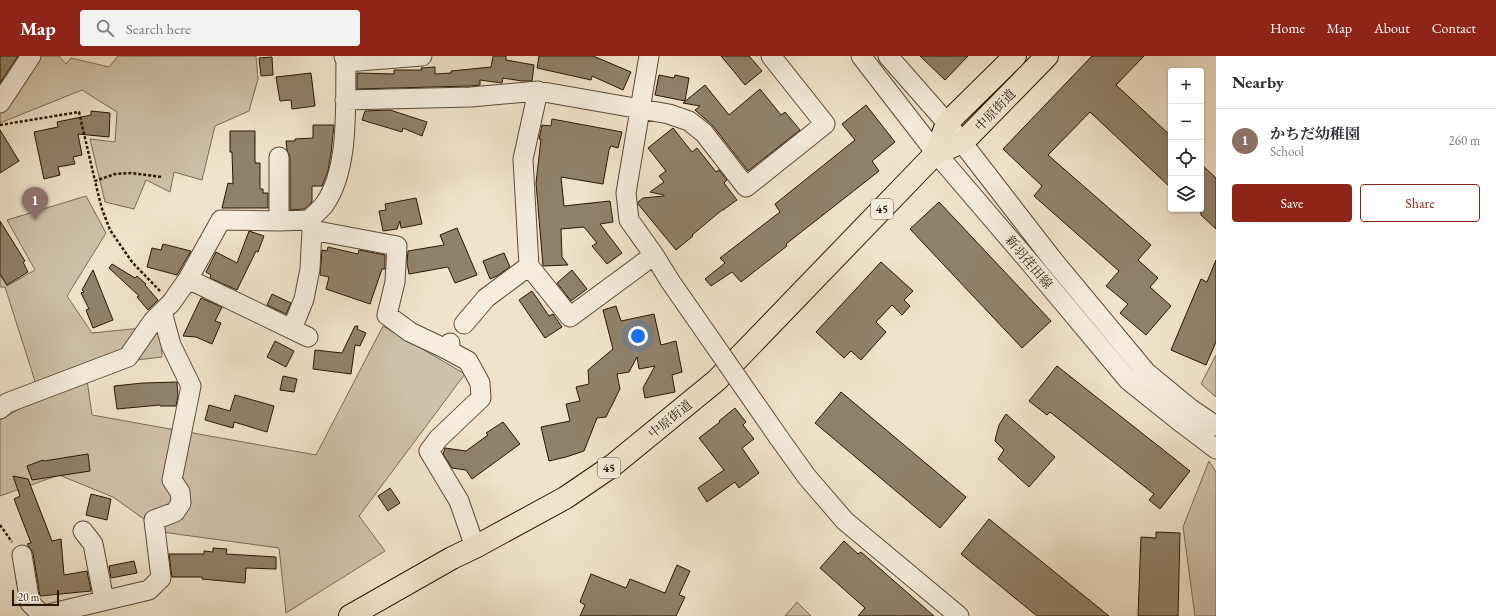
<!DOCTYPE html>
<html lang="en">
<head>
<meta charset="utf-8">
<style>
	:root { --surface:#fff; --page:#f2f2f3; --text:#2b2b33; --muted:#7c7c81; --line:#e1e1e2; --accent:#8f2418 }
	body { margin:0; font-family:"EB Garamond","Noto Serif JP",serif; background:var(--page); color:var(--text) }
	.controls { position:absolute; right:12px; top:12px; display:grid; overflow:hidden; border-radius:4px; box-shadow:0 1px 3px #0004 }
	.controls button { width:36px; height:36px; display:grid; place-items:center; padding:0; border:0; border-bottom:1px solid var(--line); background:var(--surface); color:var(--text); font:20px sans-serif }
	.scale { position:absolute; left:12px; bottom:10px; width:47px; box-sizing:border-box; padding-left:4px; border:2px solid #291603; border-top:0; font-size:11px; line-height:14px; white-space:nowrap; color:#291603; -webkit-text-stroke:3px #f6eddd; paint-order:stroke }
	.you { position:absolute; left:638px; top:280px; width:14px; height:14px; margin:-10px; border:3px solid #fff; border-radius:50%; background:#1a73e8; box-shadow:0 0 0 6px #1a73e833 }
	.badge { display:grid; place-items:center; width:26px; height:26px; border-radius:50%; background:var(--accent); color:#fff; font-size:13px; font-weight:700 }
	.pin { position:absolute; translate:-50% -33px; filter:drop-shadow(0 1px 2px #0008) }
	.pin::after { content:''; position:absolute; top:21px; width:14px; height:12px; background:inherit; clip-path:polygon(0 0,100% 0,50% 100%) }
	.list { margin:0; padding:0; list-style:none }
	h2 { display:flex; justify-content:space-between; align-items:center; height:52px; margin:0; padding:0 16px; font-size:17px }
	h2 small { font-size:13px; font-weight:400; color:var(--muted) }
	.list li { display:grid; grid-template-columns:26px 1fr auto; gap:12px; align-items:center; box-sizing:border-box; height:64px; padding:0 16px; border-top:1px solid var(--line) }
	.list b { display:block; font-size:15px; white-space:nowrap }
	.list p { margin:0; font-size:13px; white-space:nowrap; color:var(--muted) }
	.list em { font-size:13px; font-style:normal; color:var(--muted) }
	.actions { display:flex; gap:8px; padding:12px 16px }
	.actions a { flex:1; padding:9px 0; border:1px solid var(--accent); border-radius:4px; text-align:center; font-size:14px; color:var(--accent) }
	.actions .main { background:var(--accent); color:#fff }
	.icon { flex:none; width:22px; height:22px; fill:none; stroke:currentColor; stroke-width:2; stroke-linecap:round; stroke-linejoin:round }
	.map { position:relative; flex:none; width:1216px; height:560px; overflow:hidden }
	header { display:flex; align-items:center; gap:24px; box-sizing:border-box; height:56px; padding:0 20px; background:var(--accent); color:#fff }
	header strong { font-size:19px }
	nav { display:flex; gap:22px; margin-inline-start:auto; font-size:14px }
	.search { width:280px; height:36px; background:var(--page); display:flex; align-items:center; gap:10px; box-sizing:border-box; padding:0 14px; border-radius:4px; color:var(--muted); font-size:15px }
	main { display:flex }
	aside { flex:1; background:var(--surface) }
	.map>svg:first-child { display:block }
	.green { fill:#cfc0a9; stroke:#7c6b56 }
	.building { fill:#91816b; stroke:#291603 }
	.lines { fill:none; stroke-linecap:round; stroke-linejoin:round }
	.minor-casing { stroke:#5b4935; stroke-width:21 }
	.major-casing { stroke:#291603; stroke-width:24 }
	.path { stroke:#291603; stroke-width:2.5; stroke-dasharray:3 2; stroke-linecap:butt }
	.minor { stroke:#f6eddd; stroke-width:19 }
	.major { stroke:#f1e3cb; stroke-width:22 }
	.minor-bridge-casing { stroke:#5b4935; stroke-width:21; stroke-linecap:butt }
	.minor-bridge { stroke:#f6eddd; stroke-width:19 }
	.labels { text-anchor:middle; dominant-baseline:central; stroke-width:3; stroke-linejoin:round; paint-order:stroke }
	.shield { fill:#f6eddd; stroke:#665644; stroke-width:1 }
	.shield-label { font-size:12px; font-weight:bold; fill:#291603 }
	.street-label { font-size:13px; fill:#291603; stroke:#f6eddd }
</style>
</head>
<body>
<header>
<strong>Map</strong>
<div class="search"><svg class="icon" aria-label="search" viewBox="0 0 24 24"><circle cx="10" cy="10" r="6"/><path d="M15 15l6 6"/></svg>Search here</div>
<nav><a>Home</a><a>Map</a><a>About</a><a>Contact</a></nav>
</header>
<main>
<div class="map">
<svg width="1216" height="560" viewBox="0 0 1216 560">
	<rect width="100%" height="100%" fill="#f1e3cb"/>
	<filter id="stains"><feTurbulence type="fractalNoise" baseFrequency=".005" numOctaves="4"/><feColorMatrix values="0 0 0 0 .2 0 0 0 0 .09 0 0 0 0 .02 0 0 0 .5 -.17"/></filter>
	<radialGradient id="worn" r=".72"><stop offset=".6" stop-color="#630" stop-opacity="0"/><stop offset="1" stop-color="#630" stop-opacity=".3"/></radialGradient>
	<!-- green -->
	<path class="green" d="M 32,0 L 59,0 L 66,8 L 71,2 L 109,11 L 118,0 L 256,0 L 258,23 L 249,55 L 215,70 L 202,124 L 174,116 L 170,136 L 146,124 L 134,153 L 105,146 L 90,83 L 115,86 L 117,56 L 82,34 L 0,67 L 0,49 Z
		M 86,140 L 106,177 L 67,240 L 92,277 L 161,270 L 162,301 L 85,310 L 92,359 L 316,399 L 383,270 L 465,318 L 359,460 L 385,495 L 286,557 L 279,492 L 162,476 L 113,441 L 59,419 L 0,440 L 0,364 L 40,341 L 5,231 L 0,231 L 0,219 L 7,230 L 35,214 L 7,164 Z
		M 1216,299 L 1216,341 L 1201,328 Z
		M 1209,405 L 1216,416 L 1216,560 L 1195,560 L 1183,471 Z
		M 797,546 L 811,560 L 785,560 Z"/>
	<!-- building -->
	<path class="building" d="M 0,0 L 18,0 L 0,27 Z
		M 493,0 L 506,0 L 506,4 L 534,9 L 532,25 L 522,25 L 503,22 L 502,27 L 480,24 L 480,29 L 470,30 L 357,33 L 357,17 L 394,18 L 394,14 L 422,14 L 421,12 L 435,11 L 435,18 L 451,17 L 451,15 L 491,11 Z
		M 539,0 L 593,0 L 631,16 L 623,34 L 592,20 L 591,24 L 537,12 Z
		M 721,0 L 749,0 L 762,15 L 745,29 Z
		M 920,0 L 968,0 L 945,24 Z
		M 1092,0 L 1144,0 L 1116,29 L 1171,80 L 1171,132 L 1090,56 L 1048,99 L 1151,189 L 1138,204 L 1158,222 L 1150,231 L 1171,250 L 1146,279 L 1120,257 L 1128,248 L 1106,230 L 1119,215 L 1034,140 L 1042,130 L 1003,93 Z
		M 272,1 L 273,19 L 261,20 L 259,2 Z
		M 311,17 L 315,50 L 292,53 L 291,44 L 280,45 L 276,21 Z
		M 659,19 L 674,22 L 675,19 L 689,22 L 685,45 L 655,39 Z
		M 705,29 L 729,59 L 760,33 L 781,59 L 785,56 L 800,74 L 748,115 L 713,70 L 695,54 L 700,50 L 683,47 Z
		M 866,49 L 895,86 L 872,105 L 879,115 L 786,188 L 787,190 L 741,226 L 732,216 L 711,230 L 705,223 L 725,207 L 720,202 L 780,156 L 775,148 L 855,84 L 842,68 Z
		M 390,54 L 427,66 L 422,80 L 403,72 L 402,76 L 362,64 L 365,55 Z
		M 91,55 L 110,57 L 109,81 L 78,78 L 82,99 L 73,101 L 75,108 L 58,111 L 60,119 L 44,123 L 34,76 L 58,71 L 57,66 L 91,59 Z
		M 552,63 L 622,76 L 618,92 L 611,90 L 609,94 L 603,128 L 561,121 L 564,150 L 610,145 L 613,166 L 600,168 L 622,197 L 607,208 L 592,190 L 597,187 L 584,171 L 561,173 L 562,201 L 568,209 L 543,210 L 536,127 L 541,83 L 539,83 L 542,69 L 551,70 Z
		M 313,69 L 334,69 L 331,97 L 328,115 L 322,130 L 312,130 L 312,146 L 304,153 L 290,154 L 290,101 L 287,94 L 286,85 L 295,85 L 295,83 L 313,82 Z
		M 673,72 L 692,96 L 697,92 L 716,116 L 719,114 L 727,124 L 724,127 L 737,144 L 723,154 L 722,154 L 692,179 L 693,180 L 676,194 L 638,148 L 638,146 L 643,142 L 664,140 L 664,139 L 650,136 L 664,126 L 659,120 L 666,115 L 648,92 Z
		M 0,74 L 19,105 L 0,117 Z
		M 230,75 L 255,75 L 255,107 L 260,107 L 260,133 L 263,133 L 263,137 L 268,137 L 268,152 L 222,152 L 228,127 L 233,128 L 232,96 L 230,96 Z
		M 1201,108 L 1216,122 L 1216,173 L 1201,159 Z
		M 416,142 L 422,168 L 401,172 L 400,165 L 397,173 L 383,175 L 379,155 L 386,154 L 385,148 Z
		M 939,146 L 1051,265 L 1022,292 L 910,173 Z
		M 0,165 L 25,205 L 23,206 L 28,216 L 7,229 L 0,218 Z
		M 457,172 L 477,219 L 455,227 L 448,211 L 409,218 L 407,207 L 408,195 L 444,189 L 440,179 Z
		M 249,175 L 264,180 L 258,196 L 256,195 L 237,234 L 210,222 L 211,219 L 206,216 L 216,196 L 237,207 Z
		M 163,188 L 191,195 L 177,219 L 147,211 L 152,192 L 161,194 Z
		M 328,191 L 358,198 L 359,194 L 385,199 L 385,213 L 382,213 L 370,248 L 326,233 L 329,221 L 320,219 L 322,194 L 327,195 Z
		M 504,197 L 510,211 L 497,220 L 490,223 L 483,205 Z
		M 1216,204 L 1216,286 L 1206,309 L 1171,294 L 1201,223 L 1207,226 Z
		M 881,206 L 913,235 L 904,244 L 910,250 L 902,259 L 892,249 L 876,266 L 886,276 L 861,304 L 851,295 L 844,302 L 816,276 Z
		M 112,208 L 135,222 L 137,220 L 146,228 L 145,229 L 158,244 L 148,254 L 137,241 L 139,240 L 109,212 Z
		M 93,214 L 113,264 L 93,272 L 86,254 L 89,253 L 81,237 L 84,236 L 82,234 Z
		M 572,214 L 587,233 L 571,245 L 557,227 Z
		M 532,235 L 549,260 L 553,258 L 562,271 L 545,282 L 519,244 Z
		M 272,238 L 291,247 L 286,258 L 267,249 Z
		M 201,242 L 222,251 L 215,265 L 221,267 L 212,288 L 196,281 L 183,280 Z
		M 616,250 L 621,265 L 654,258 L 661,289 L 676,285 L 682,316 L 672,319 L 675,336 L 645,342 L 643,332 L 655,310 L 639,313 L 637,301 L 629,316 L 617,318 L 620,333 L 606,361 L 597,362 L 584,395 L 566,401 L 549,405 L 541,371 L 570,365 L 566,348 L 580,345 L 576,331 L 589,328 L 588,314 L 613,293 L 603,254 Z
		M 355,270 L 358,270 L 357,273 L 366,277 L 360,290 L 355,289 L 351,318 L 313,313 L 315,294 L 342,297 Z
		M 275,285 L 294,295 L 286,311 L 267,301 Z
		M 1057,310 L 1190,415 L 1160,453 L 1149,444 L 1154,438 L 1050,356 L 1047,359 L 1029,345 Z
		M 283,320 L 297,323 L 294,336 L 280,334 Z
		M 177,326 L 178,340 L 176,350 L 160,350 L 160,349 L 117,353 L 114,330 L 143,327 Z
		M 841,336 L 966,441 L 940,472 L 815,367 Z
		M 235,339 L 274,350 L 267,376 L 234,366 L 233,372 L 205,364 L 209,349 L 230,355 Z
		M 735,352 L 746,366 L 743,369 L 754,383 L 742,392 L 759,417 L 739,432 L 735,426 L 707,446 L 698,432 L 724,414 L 699,382 L 720,366 L 719,365 Z
		M 1006,358 L 1055,401 L 1029,431 L 998,403 L 1004,394 L 995,385 L 996,380 L 999,369 Z
		M 503,366 L 520,388 L 472,423 L 466,414 L 452,412 L 443,398 L 445,392 L 466,395 L 488,379 L 486,377 Z
		M 88,398 L 90,415 L 32,424 L 27,410 L 43,404 L 44,405 Z
		M 13,420 L 28,423 L 52,485 L 61,483 L 64,519 L 87,515 L 91,535 L 40,540 L 33,497 L 27,488 L 31,487 L 14,443 L 20,440 Z
		M 390,432 L 400,447 L 388,455 L 378,440 Z
		M 91,438 L 111,443 L 107,464 L 86,459 Z
		M 989,463 L 1109,560 L 1037,560 L 961,498 Z
		M 1156,476 L 1180,477 L 1178,560 L 1138,560 L 1141,481 L 1156,482 Z
		M 844,485 L 858,498 L 861,496 L 934,560 L 858,560 L 865,552 L 820,512 Z
		M 213,492 L 227,493 L 226,498 L 276,501 L 276,513 L 246,512 L 245,527 L 202,523 L 202,521 L 172,521 L 169,498 L 204,498 L 204,495 L 213,496 Z
		M 134,505 L 137,517 L 111,522 L 109,510 Z
		M 677,509 L 690,515 L 679,539 L 685,541 L 676,560 L 580,560 L 585,549 L 580,546 L 591,518 L 626,532 L 630,523 L 665,537 Z"/>
	<g class="lines">
		<!-- minor casing -->
		<g class="minor-casing">
			<path id="minor" d="M 649,0 L 626,137 L 629,164 L 654,199 L 670,225
				M 861,0 L 936,97 L 1031,208 L 1128,324 L 1183,368 L 1216,393
				M 888,0 L 947,67 L 1053,204 L 1146,316 L 1191,353 L 1216,370
				M 346,6 L 422,0
				M 538,35 L 669,58 L 689,65 L 704,77 L 746,131 L 825,68 L 771,0
				M 345,44 L 471,41 L 538,35 L 523,103 L 529,210 L 570,261 L 654,199
				M 0,47 L 31,0
				M 309,164 L 312,174 L 397,190 L 395,226 L 387,259 L 410,276 L 446,293
				M 279,165 L 279,101
				M 188,223 L 308,281
				M 464,268 L 486,242 L 529,210
				M 292,273 L 304,243 L 310,213 L 312,174
				M 450,287 L 446,293 L 468,305 L 480,327 L 481,342 L 438,383 L 429,395 L 459,445 L 475,491
				M 0,353 L 7,347 L 128,301 L 153,265 L 171,247 L 188,223 L 221,164 L 279,165 L 309,164 C 314,159 320,154 324,149 C 350,113 345,49 346,6 L 344,0
				M 779,382 L 807,421 L 845,465 L 959,560
				M 83,475 L 93,488 L 104,544
				M 22,499 L 30,547 L 42,559
				M 40,560 L 149,534 L 161,522 L 154,464 L 175,456 L 181,447 L 180,436 L 172,424 L 191,330 L 171,289 L 162,256"/>
		</g>
		<!-- major casing -->
		<g class="major-casing">
			<path id="major" d="M 936,97 L 963,86 L 1047,0
				M 350,560 L 452,502 L 475,491 L 565,442 L 612,410 L 717,324 L 936,97 L 947,67 L 1015,0"/>
		</g>
		<!-- path -->
		<path class="path" d="M 0,69 L 79,56 L 95,125
			M 160,235 L 132,206 L 110,174 L 102,153 L 95,125 L 115,118 L 131,117 L 162,121
			M 0,469 L 12,486"/>
		<!-- minor -->
		<use href="#minor" class="minor"/>
		<!-- major -->
		<use href="#major" class="major"/>
		<!-- minor-bridge casing -->
		<g class="minor-bridge-casing">
			<path id="minor-bridge" d="M 670,225 L 779,382"/>
		</g>
		<!-- minor-bridge -->
		<use href="#minor-bridge" class="minor-bridge"/>
	</g>
	<g class="labels">
		<!-- shield labels -->
		<g class="shield">
			<rect x="871" y="143" width="22" height="20" rx="3"/>
			<rect x="598" y="402" width="22" height="20" rx="3"/>
		</g>
		<g class="shield-label">
			<text x="882" y="153">45</text>
			<text x="609" y="412">45</text>
		</g>
		<!-- street labels -->
		<g class="street-label">
			<text transform="translate(995 54) rotate(-46)">中原街道</text>
			<text transform="translate(1029 206) rotate(50)">新羽荏田線</text>
			<text transform="translate(670 363) rotate(-39)">中原街道</text>
		</g>
	</g>
	<rect width="100%" height="100%" filter="url(#stains)"/>
	<rect width="100%" height="100%" fill="url(#worn)"/>
</svg>
<div class="controls">
<button>+</button>
<button>−</button>
<button><svg class="icon" aria-label="locate" viewBox="0 0 24 24"><circle cx="12" cy="12" r="6"/><path d="M12 2v4M12 18v4M2 12h4M18 12h4"/></svg></button>
<button><svg class="icon" aria-label="layers" viewBox="0 0 24 24"><path d="M12 4l9 5-9 5-9-5zM3 14l9 5 9-5"/></svg></button>
</div>
<div class="scale">20 m</div>
<div class="you"></div>
<div class="pin badge" style="left:35px;top:164px;background:#8d6e63">1</div>
</div>
<aside>
<h2>Nearby<small></small></h2>
<ul class="list">
<li><span class="badge" style="background:#8d6e63">1</span><div><b>かちだ幼稚園</b><p>School</p></div><em>260 m</em></li>
</ul>
<div class="actions"><a class="main">Save</a><a>Share</a></div>
</aside>
</main>
</body>
</html>
